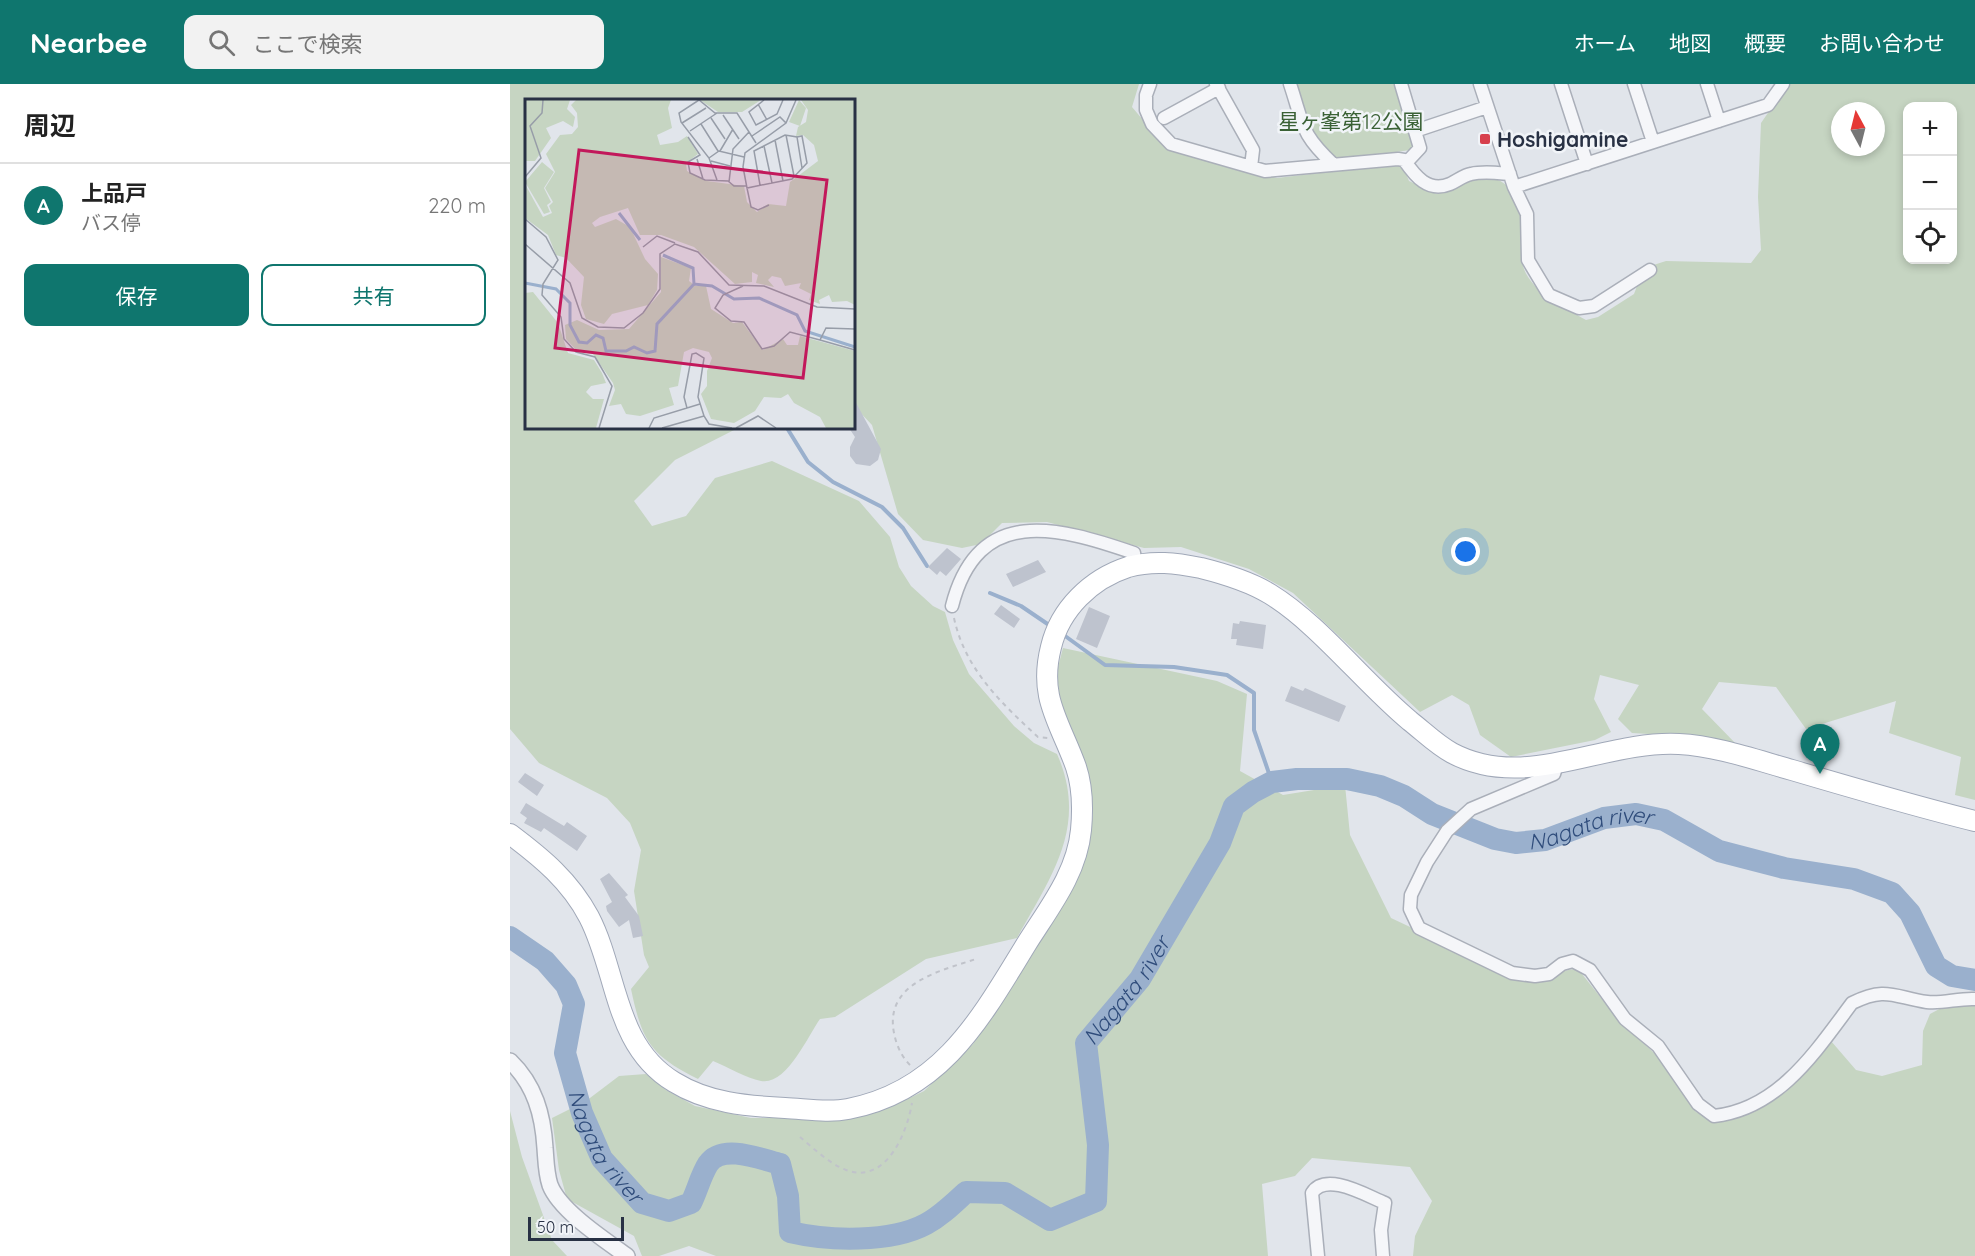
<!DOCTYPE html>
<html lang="ja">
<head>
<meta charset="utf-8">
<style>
	:root { --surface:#fff; --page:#f2f2f2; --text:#222; --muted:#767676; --line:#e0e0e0; --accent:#0f766e }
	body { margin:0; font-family:Quicksand,"Noto Sans JP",sans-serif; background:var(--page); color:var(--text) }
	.controls { position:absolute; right:18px; top:18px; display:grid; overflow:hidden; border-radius:12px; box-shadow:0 3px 9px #0003 }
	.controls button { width:54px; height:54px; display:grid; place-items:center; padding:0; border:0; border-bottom:2px solid var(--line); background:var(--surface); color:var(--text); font:30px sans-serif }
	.compass { position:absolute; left:1321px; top:18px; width:54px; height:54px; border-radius:50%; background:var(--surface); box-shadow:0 3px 9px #0003; rotate:353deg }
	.scale { position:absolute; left:18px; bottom:15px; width:96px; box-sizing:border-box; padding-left:6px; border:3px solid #283144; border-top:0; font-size:16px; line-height:21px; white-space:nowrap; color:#283144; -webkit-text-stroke:4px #f1f4f8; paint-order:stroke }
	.you { position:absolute; left:956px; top:468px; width:21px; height:21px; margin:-15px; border:4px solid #fff; border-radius:50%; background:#1a73e8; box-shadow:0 0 0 9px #1a73e833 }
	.badge { display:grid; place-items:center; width:39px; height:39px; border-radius:50%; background:var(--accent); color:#fff; font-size:20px; font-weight:700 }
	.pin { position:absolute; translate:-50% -50px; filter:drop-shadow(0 2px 3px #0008) }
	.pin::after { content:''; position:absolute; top:32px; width:21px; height:18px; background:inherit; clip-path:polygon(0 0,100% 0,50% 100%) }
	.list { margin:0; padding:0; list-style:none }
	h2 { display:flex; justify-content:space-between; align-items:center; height:78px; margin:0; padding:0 24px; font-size:26px }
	h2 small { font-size:20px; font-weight:400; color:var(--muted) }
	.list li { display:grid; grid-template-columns:39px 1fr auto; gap:18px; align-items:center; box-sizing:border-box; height:84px; padding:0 24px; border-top:2px solid var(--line) }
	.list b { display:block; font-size:22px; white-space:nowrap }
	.list p { margin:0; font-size:20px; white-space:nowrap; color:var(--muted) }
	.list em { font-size:20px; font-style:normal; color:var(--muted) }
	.actions { display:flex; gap:12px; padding:18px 24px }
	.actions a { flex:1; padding:14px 0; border:2px solid var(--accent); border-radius:12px; text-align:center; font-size:21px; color:var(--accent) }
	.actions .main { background:var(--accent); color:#fff }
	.icon { flex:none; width:33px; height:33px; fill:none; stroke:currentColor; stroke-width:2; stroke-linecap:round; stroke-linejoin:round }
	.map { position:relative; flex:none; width:1465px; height:1172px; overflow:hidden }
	header { display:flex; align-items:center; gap:36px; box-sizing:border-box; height:84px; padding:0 30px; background:var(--accent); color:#fff }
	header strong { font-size:28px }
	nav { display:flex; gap:33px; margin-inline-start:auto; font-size:21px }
	.search { width:420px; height:54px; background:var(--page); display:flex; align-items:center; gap:15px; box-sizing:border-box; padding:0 21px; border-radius:12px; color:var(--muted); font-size:22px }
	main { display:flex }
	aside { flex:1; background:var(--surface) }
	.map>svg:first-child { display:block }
	.green { fill:#c6d5c2; fill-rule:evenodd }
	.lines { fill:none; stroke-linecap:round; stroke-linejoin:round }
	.stream { stroke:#9ab0cd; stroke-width:4 }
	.river { stroke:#9ab0cd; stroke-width:22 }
	.building { fill:#bec3ce }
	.minor-casing { stroke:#aaafb9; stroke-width:15 }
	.tertiary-casing { stroke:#aaafb9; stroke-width:18 }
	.primary-casing { stroke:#a0a8b8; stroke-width:22 }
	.path { stroke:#c0c3ca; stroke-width:2; stroke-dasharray:4.5 4.5; stroke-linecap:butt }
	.minor { stroke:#f5f6f9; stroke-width:12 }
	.tertiary { stroke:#f5f6f9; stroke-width:15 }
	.primary { stroke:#fff; stroke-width:20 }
	.poi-dot { fill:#d73f4c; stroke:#f1f4f8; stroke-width:2 }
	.labels { text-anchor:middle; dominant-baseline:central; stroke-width:5; stroke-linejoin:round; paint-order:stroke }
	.park-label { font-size:21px; fill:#3a6135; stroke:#f1f4f8 }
	.poi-label { font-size:21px; font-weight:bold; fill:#283144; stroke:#f1f4f8; text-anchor:start }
	.water-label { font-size:22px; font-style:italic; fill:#2f4c7b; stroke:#f1f4f8 }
	.inset-river { fill:none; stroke:#9ab0cd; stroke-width:3 }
	.inset-road { fill:none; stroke:#979da8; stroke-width:1.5 }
	.view { fill:#c2185b; fill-opacity:0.15; stroke:#c2185b; stroke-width:3 }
	.inset-edge { fill:none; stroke:#283144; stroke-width:3 }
</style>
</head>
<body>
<header>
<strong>Nearbee</strong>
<div class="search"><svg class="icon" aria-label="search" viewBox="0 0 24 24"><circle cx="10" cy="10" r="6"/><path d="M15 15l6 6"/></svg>ここで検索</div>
<nav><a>ホーム</a><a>地図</a><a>概要</a><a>お問い合わせ</a></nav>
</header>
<main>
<aside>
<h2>周辺<small></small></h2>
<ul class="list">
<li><span class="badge">A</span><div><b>上品戸</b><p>バス停</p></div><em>220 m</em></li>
</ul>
<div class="actions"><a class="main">保存</a><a>共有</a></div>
</aside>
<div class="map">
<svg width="1465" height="1172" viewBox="0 0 1465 1172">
	<rect width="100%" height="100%" fill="#e1e5eb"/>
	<!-- green -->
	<path class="green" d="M 0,0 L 629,0 L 622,23 L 644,49 L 671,68 L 767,94 L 884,80 L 893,82 L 899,97 L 927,110 C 956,102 981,78 1004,110 C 1012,121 1015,130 1015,144 C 1014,155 1010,174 1014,185 C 1023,209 1055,224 1076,236 L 1088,233 L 1124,210 L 1134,184 L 1156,177 L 1241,179 L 1251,166 L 1248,113 L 1251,39 L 1278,0 L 1465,0 L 1465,716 L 1445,711 L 1451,673 L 1379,649 L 1386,617 L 1296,645 L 1266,603 L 1209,598 L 1192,625 L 1228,662 L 1172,652 L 1122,649 L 1108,635 L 1129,601 L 1090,591 L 1084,615 L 1101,648 L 1085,656 L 1001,673 L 970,651 L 959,621 L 942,611 L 910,628 L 783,509 L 739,485 L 671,463 L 634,464 L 537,438 L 492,439 L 471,460 L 452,464 L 413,456 L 388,430 L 362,341 L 344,322 L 344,16 L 16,16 L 16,344 L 228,344 L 165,376 L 124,417 L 142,442 L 176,432 L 205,394 L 262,377 L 349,417 L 380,453 L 389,483 L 401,502 L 423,522 L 435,528 L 443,556 L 459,590 L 504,642 L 524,659 L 547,670 C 579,742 541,792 507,854 L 416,875 L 325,933 L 310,935 C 298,952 276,1002 251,997 C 236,994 218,983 203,977 L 188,995 C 140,971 132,957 121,905 L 139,883 L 134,871 L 124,807 L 131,766 L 120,739 L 97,714 L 29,679 L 0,645 ZM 1398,22 L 1442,22 L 1442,176 L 1398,176 ZM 1330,27 L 1366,27 L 1366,63 L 1330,63 Z
		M 784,0 L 885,0 L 903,63 L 900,66 L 831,76 C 802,66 793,26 784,0 Z
		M 553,564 L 707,597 L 737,610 L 730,687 L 773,711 L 835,701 L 840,751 L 881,834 L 1015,897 C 1043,899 1045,885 1068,885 L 1111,939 L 1152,976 L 1186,1028 L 1210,1038 L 1276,1008 L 1314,962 L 1321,957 L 1346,986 L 1372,992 L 1412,981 L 1413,947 L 1420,930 L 1433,923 L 1465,921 L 1465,1172 L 903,1172 L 905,1152 L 922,1117 L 900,1083 L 802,1074 L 785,1092 L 752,1100 L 758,1172 L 206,1172 L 179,1162 L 149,1172 L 132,1172 L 124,1152 L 57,1115 L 49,1086 L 42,1034 L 76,1017 L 109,992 L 136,990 L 156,1006 L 185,1022 L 241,1034 L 337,1034 L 381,1023 L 414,1007 L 463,960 L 524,868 L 574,774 L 583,731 L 575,684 L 553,628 L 549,610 L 547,587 Z
		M 0,1027 L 12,1073 L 42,1156 L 57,1172 L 0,1172 Z"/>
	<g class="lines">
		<!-- stream -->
		<path class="stream" d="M 277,344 L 298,378 L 323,398 L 372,423 L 393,444 L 417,482
			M 480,509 L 511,522 L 542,543
			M 551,549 L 595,581 L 664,583 L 717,591 L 744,609 L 744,646 L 762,698"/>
		<!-- river -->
		<path class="river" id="s1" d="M 0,853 L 35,877 L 56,901 L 64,920 L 55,969 L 72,1029 L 92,1075 L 132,1119 L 159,1127 L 181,1119 C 187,1107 191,1091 198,1080 C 212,1059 251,1075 270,1080 L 278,1112 L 280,1148 C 318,1157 381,1159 416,1140 C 431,1132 443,1120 456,1108 L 495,1109 L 540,1136 L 586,1117 L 588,1061 L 576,959 L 630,895 L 710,759 L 724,722 L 743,708 L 762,698 L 787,695 L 837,695 L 870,702 L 894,712 L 922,730 L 985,755 L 1006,759 L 1035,756 L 1094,734 L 1126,730 L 1154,736 L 1209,767 L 1274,784 L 1344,795 L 1382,809 L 1400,829 L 1426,882 L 1442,892 L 1465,896"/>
	</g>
	<!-- building -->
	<path class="building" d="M 344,315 L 371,365 L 368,376 L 360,382 L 346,380 L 340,372 L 340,363 L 345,353 L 339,344 L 344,344 Z
		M 437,464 L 451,475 L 436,492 L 430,487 L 427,491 L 418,483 Z
		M 528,476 L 536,488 L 503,503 L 496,490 Z
		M 491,521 L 510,535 L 504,544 L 484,530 Z
		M 579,523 L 600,532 L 587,564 L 566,555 Z
		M 730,537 L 756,541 L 753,565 L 726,561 L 727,555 L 721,555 L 723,539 L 729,540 Z
		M 781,602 L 793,607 L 795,604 L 836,622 L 829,638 L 775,617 Z
		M 15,689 L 34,701 L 27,712 L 8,698 Z
		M 16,719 L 54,742 L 57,738 L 77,752 L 67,767 L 34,744 L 31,748 L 14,739 L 17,734 L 10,729 Z
		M 99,789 L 118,811 L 115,813 L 129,832 L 133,852 L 123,854 L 119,836 L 109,843 L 97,827 L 96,822 L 102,818 L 90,795 Z"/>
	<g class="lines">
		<!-- minor casing -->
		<g class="minor-casing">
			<path id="minor" d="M 640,0 L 636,11 L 636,26 L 642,40 L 661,60 L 755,87 L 888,75 L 894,76 C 905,92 918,109 940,100 C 947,97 954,91 961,90 C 974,87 987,89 1000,90
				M 706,0 L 743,66 L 741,83
				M 780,0 C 794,42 790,49 824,81
				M 891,0 L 910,64 L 896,79
				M 970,0 L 1004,103 L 1258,21 L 1273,0
				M 1051,0 L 1077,80
				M 1124,0 L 1143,58
				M 1197,0 L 1209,37
				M 654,34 L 709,4
				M 905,47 L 977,23
				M 1004,103 L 1017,130 L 1018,176 L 1039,211 L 1069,224 L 1084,222 L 1140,186
				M 442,522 C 468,420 548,443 624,469 L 626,481
				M 1047,680 L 1044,690 L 961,725 L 937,747 L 917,778 L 901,811 L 900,825 L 909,844 L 1002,889 L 1025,892 L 1039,890 L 1052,880 L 1063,877 L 1080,886 L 1115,935 L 1148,962 L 1188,1020 L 1204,1032 C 1269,1025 1306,967 1342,919 C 1376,902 1384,913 1417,918 C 1432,920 1449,914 1465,915
				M 808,1172 L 802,1109 C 816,1087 857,1112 875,1119 L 871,1146 L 873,1172"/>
		</g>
		<!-- tertiary casing -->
		<g class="tertiary-casing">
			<path id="tertiary" d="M 0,977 C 25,1001 33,1031 35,1064 C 36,1076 36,1089 40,1101 C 50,1127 95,1156 117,1172"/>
		</g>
		<!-- primary casing -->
		<g class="primary-casing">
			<path id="primary" d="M 0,750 C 32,774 60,797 79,833 C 108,889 104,962 164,998 C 198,1019 236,1022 275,1024 C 296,1025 318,1029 338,1025 C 432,1007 471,934 517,859 C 539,824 567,789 571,746 C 573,725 573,704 566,683 C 550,638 528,614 541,563 C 550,525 581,495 618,483 C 643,476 666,479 691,484 C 715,490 739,497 760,510 C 809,540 854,599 900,637 C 914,648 927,661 942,669 C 1016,708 1092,656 1169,660 C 1207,662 1246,676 1282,686 C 1343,704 1404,722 1465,737"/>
		</g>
		<!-- path -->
		<path class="path" d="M 444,534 C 455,585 491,619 528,653 L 538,654
			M 400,981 C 391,972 386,960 384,949 C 374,899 430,887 466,875
			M 290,1053 C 303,1064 320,1080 336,1086 C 376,1101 397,1049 402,1019"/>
		<!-- minor -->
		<use href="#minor" class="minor"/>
		<!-- tertiary -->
		<use href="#tertiary" class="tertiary"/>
		<!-- primary -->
		<use href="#primary" class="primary"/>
	</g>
	<!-- markers -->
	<rect class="poi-dot" x="969" y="49" width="12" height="12" rx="3"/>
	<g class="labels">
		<!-- park labels -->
		<g class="park-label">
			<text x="841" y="37">星ヶ峯第12公園</text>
		</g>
		<!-- poi labels -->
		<g class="poi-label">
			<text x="987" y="55">Hoshigamine</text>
		</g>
		<!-- water labels -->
		<g class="water-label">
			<text stroke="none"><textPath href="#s1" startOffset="1707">Nagata river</textPath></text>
			<text stroke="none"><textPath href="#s1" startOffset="1113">Nagata river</textPath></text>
			<text stroke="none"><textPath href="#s1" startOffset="248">Nagata river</textPath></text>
		</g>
	</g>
	<!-- overview -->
	<g transform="translate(15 15)">
		<rect width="330" height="330" fill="#e1e5eb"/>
		<path d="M 0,1 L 45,1 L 42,10 L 50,18 L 48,28 L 38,22 L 21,29 L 26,39 L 10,62 L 0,62 ZM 51,1 L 146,1 L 143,9 L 147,29 L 132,36 L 135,46 L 153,43 L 162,37 L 173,55 L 161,64 L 162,72 L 182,82 L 219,87 L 222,103 L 232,113 L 243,105 L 261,107 L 265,83 L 293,62 L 289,46 L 278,36 L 271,37 L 273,28 L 281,23 L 283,11 L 276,1 L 330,1 L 330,206 L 322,202 L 307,203 L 304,196 L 294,201 L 295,205 L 284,201 L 286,195 L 274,189 L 276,184 L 260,187 L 256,179 L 247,177 L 243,181 L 249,188 L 231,184 L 233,176 L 227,173 L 227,183 L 210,185 L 169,148 L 136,136 L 115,136 L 103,109 L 75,118 L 67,124 L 70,128 L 91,120 L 105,128 L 120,160 L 133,175 L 132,191 L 123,206 L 87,215 L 79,225 L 61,220 L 56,206 L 59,178 L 41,159 L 31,156 L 23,136 L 0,119 L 0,85 L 18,118 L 27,114 L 24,107 L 28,103 L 20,89 L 30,73 L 21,55 L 35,36 L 47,35 L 53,28 L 52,14 L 46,6 ZM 175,1 L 236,1 L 217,13 L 193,13 ZM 274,1 L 281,9 L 275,27 L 264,23 ZM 17,63 L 29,73 L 19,89 L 26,103 L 22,106 L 25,113 L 19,115 L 0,83 ZM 136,158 L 166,169 L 164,182 L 171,187 L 181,187 L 186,210 L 208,224 L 217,223 L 238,251 L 258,240 L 262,246 L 273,246 L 275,237 L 330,252 L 330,329 L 301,329 L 295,318 L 269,304 L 263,295 L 256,299 L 239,298 L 230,312 L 209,324 L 186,320 L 176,295 L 182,287 L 182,272 L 187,259 L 184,253 L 168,249 L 159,253 L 153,287 L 144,289 L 149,306 L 115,317 L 101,315 L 96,305 L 84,307 L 90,291 L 88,284 L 68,255 L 53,253 L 41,240 L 40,226 L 52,221 L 74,231 L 104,230 L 136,193 ZM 8,193 L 33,224 L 43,254 L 69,261 L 77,274 L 81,284 L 66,287 L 61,293 L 68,300 L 79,300 L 71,329 L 0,329 L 0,194 Z" fill="#c6d5c2"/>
		<path class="inset-river" d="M 94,114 L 115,141M 138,156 L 168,169 L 169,185M 0,184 L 31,190 L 45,204 L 45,226 L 54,243 L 62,244 L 71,236 L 78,239 L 81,252 L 101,252 L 109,248 L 122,254 L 130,252 L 132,225 L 169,185 L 187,187 L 209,200 L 234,199 L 272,216 L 280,232 L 330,248"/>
		<path class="inset-road" d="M 239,1 L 224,13 L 231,26 L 252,15 L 258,1M 271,1 L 261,24 L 220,54 L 218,68 L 222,89 L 267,80 L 282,64 L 277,37 L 272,38M 233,5 L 242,21M 198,16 L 214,40M 186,19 L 200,40M 157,24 L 181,9M 176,25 L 193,52M 165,32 L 192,14M 261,36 L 269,77M 227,37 L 255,18 L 261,24M 163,38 L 175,56 L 163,63 L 165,74 L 180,81 L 203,82 L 209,87 L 222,87M 250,41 L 258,82M 239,47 L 247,84M 195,52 L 208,30M 184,59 L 194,52 L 219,58M 172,60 L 178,80M 186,62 L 205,67M 0,78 L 16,59 L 5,27 L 17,14 L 18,1M 192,81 L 184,59 L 156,23 L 154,14 L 174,1 L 190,14 L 212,14 L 231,44M 204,83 L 208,50 L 224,33M 235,86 L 229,52 L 260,36 L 272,38 L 277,69M 222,89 L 226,108 L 233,111 L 244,106M 0,120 L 21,138 L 33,161 L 18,185 L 17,196 L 36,218 L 39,240 L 51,253 L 70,258 L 87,287 L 74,329M 0,145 L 45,184 L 57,219 L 73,228 L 99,229 L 118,214 L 135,190 L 135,155 L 150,145 L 173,153 L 204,186 L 239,187 L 292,208 L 330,210M 118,148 L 132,137 L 150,144M 218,187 L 198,196 L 190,209 L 206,222 L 219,223 L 237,250 L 249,247 L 265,233 L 295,241M 330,230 L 301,229 L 295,241 L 330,251M 162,309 L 159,298 L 167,255 L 171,254 L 179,259 L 173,298 L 179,317 L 184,325 L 207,329M 124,329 L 129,319 L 175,305M 137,329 L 179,317M 211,329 L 233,317 L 251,329"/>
		<path class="view" d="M 54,51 L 302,81 L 278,279 L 30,249 Z"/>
		<rect width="330" height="330" class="inset-edge"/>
	</g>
</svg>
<div class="controls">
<button>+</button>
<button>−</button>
<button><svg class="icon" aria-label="locate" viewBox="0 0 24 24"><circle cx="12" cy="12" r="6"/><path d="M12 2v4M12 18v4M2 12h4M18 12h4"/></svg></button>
</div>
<svg class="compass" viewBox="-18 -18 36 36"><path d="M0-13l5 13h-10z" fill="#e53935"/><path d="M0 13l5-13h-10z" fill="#767676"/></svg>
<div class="scale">50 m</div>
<div class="you"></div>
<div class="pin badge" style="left:1310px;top:690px">A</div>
</div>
</main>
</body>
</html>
